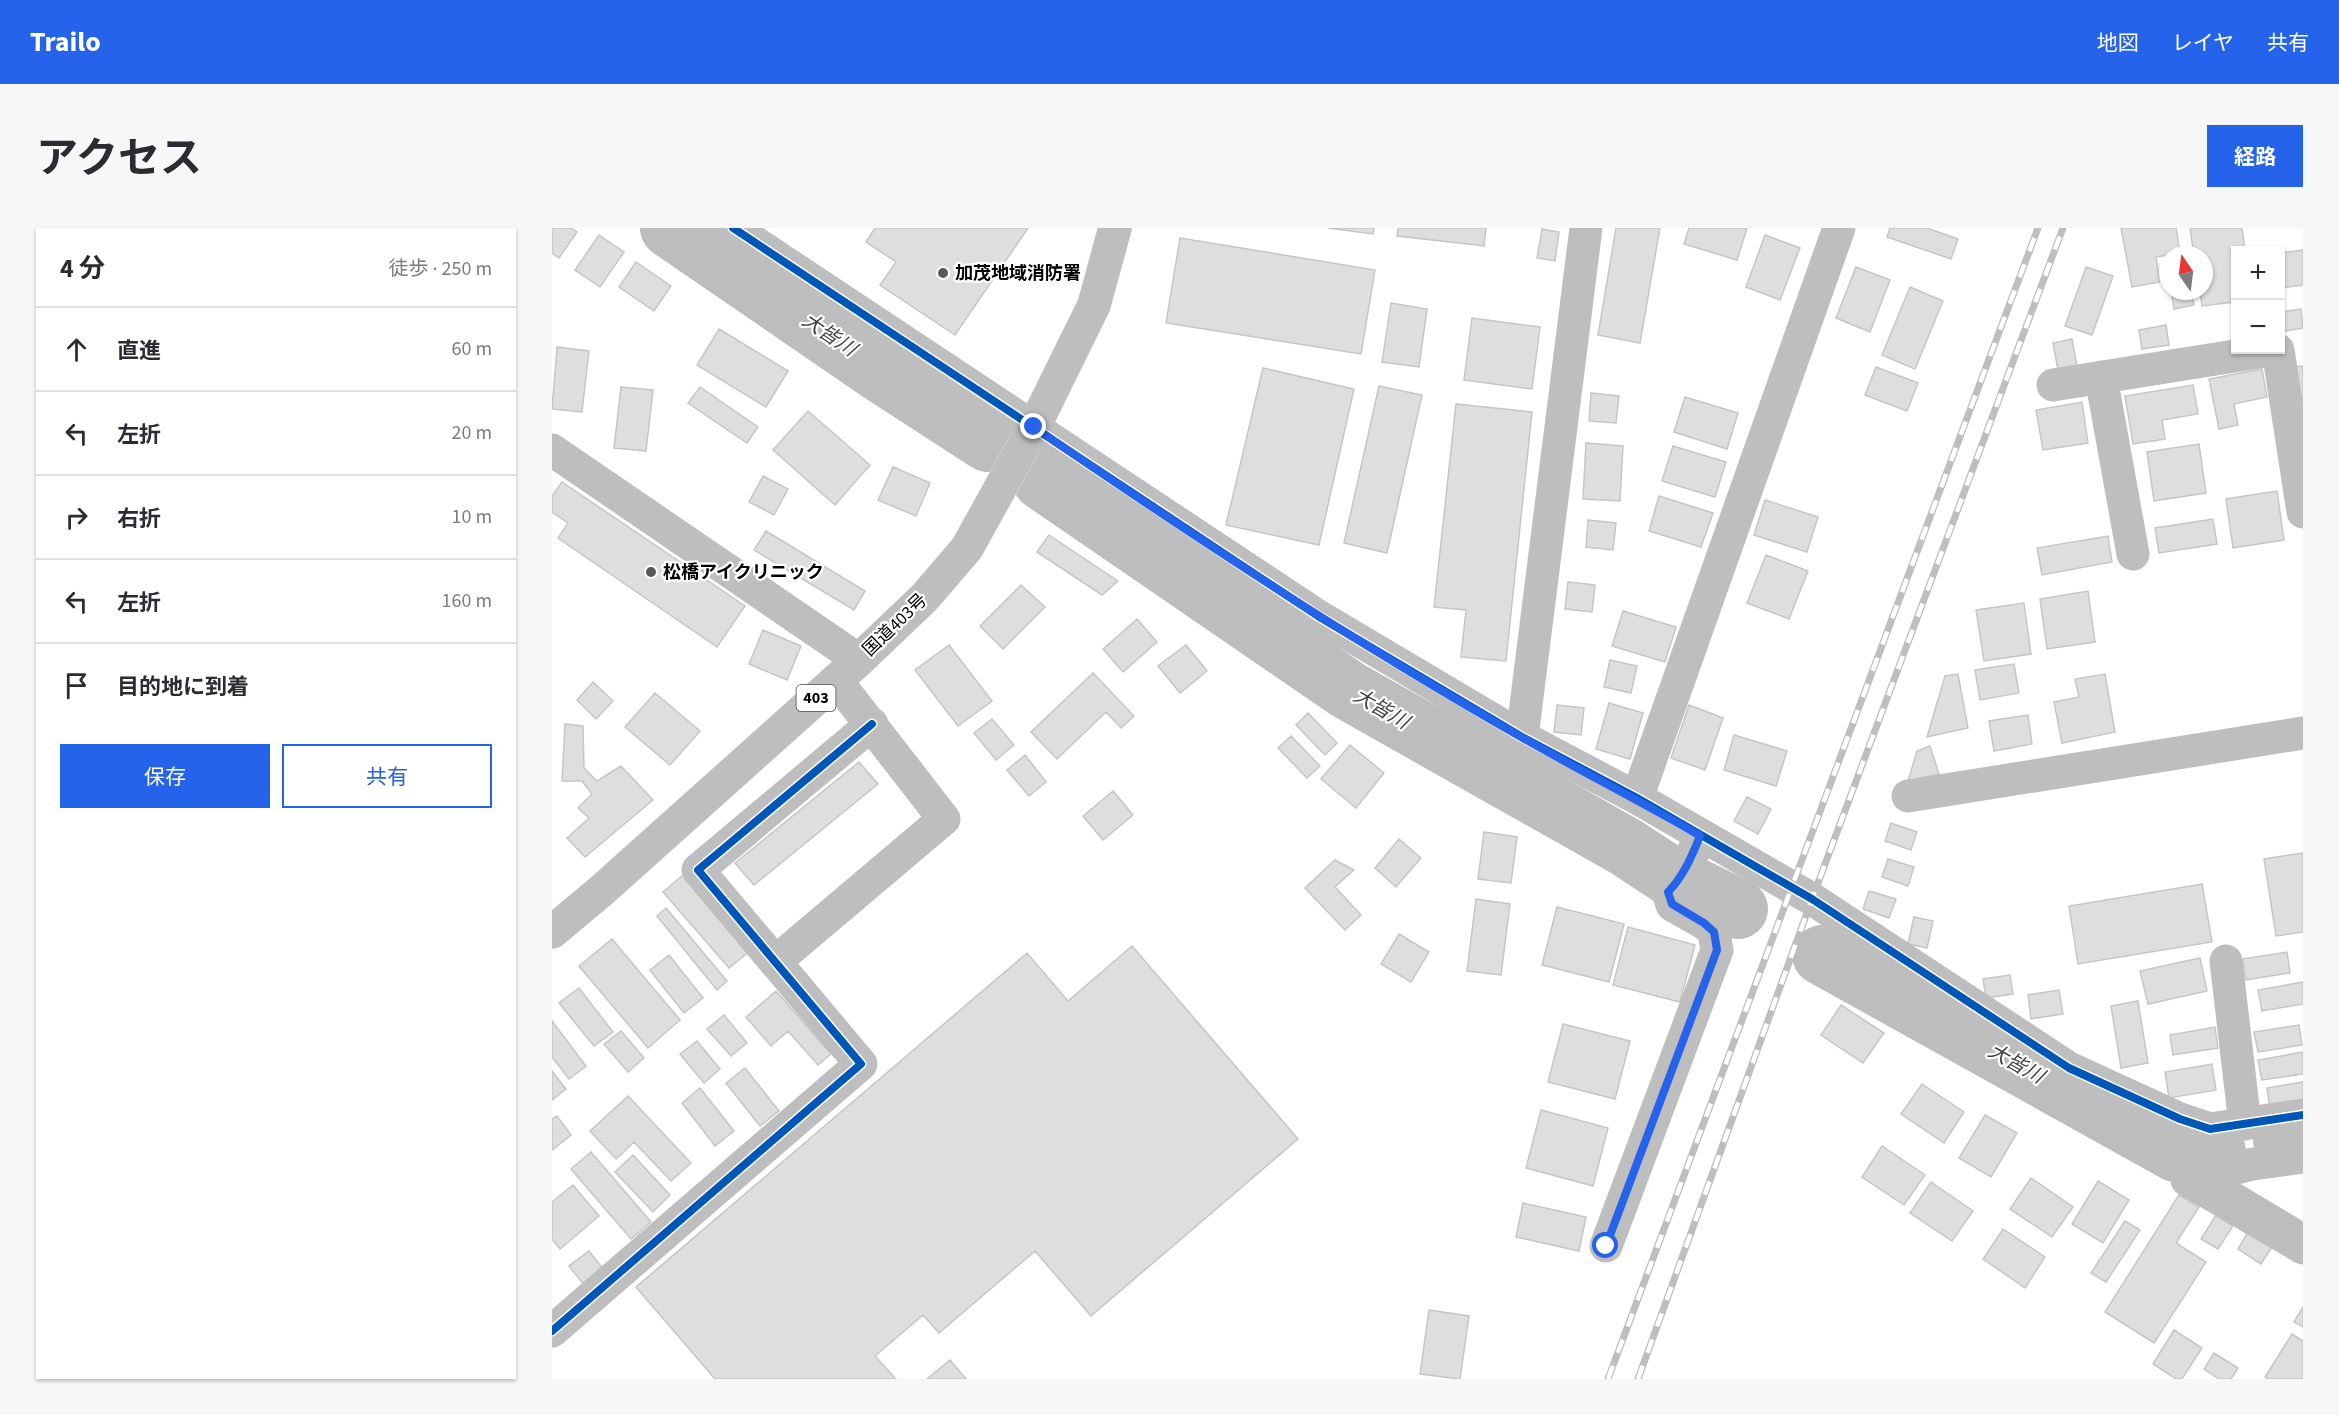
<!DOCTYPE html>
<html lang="ja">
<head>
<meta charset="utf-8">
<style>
	:root { --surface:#fff; --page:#f7f7f7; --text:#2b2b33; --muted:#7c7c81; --line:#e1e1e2; --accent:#2563eb }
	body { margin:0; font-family:"Source Sans 3","Noto Sans JP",sans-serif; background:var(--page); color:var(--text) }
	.controls { position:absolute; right:18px; top:18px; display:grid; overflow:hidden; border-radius:0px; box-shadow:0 2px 4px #0004 }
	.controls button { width:54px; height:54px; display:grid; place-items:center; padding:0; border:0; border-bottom:2px solid var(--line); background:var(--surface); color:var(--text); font:30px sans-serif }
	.compass { position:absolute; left:1607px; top:18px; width:54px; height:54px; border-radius:50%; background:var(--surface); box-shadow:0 2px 4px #0004; rotate:346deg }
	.stop { position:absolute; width:18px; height:18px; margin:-14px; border:4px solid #2563eb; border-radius:50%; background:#fff }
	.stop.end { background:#2563eb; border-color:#fff; box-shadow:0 2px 6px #0008 }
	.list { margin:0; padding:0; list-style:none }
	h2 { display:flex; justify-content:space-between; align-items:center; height:78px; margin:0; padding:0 24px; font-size:26px }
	h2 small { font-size:20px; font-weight:400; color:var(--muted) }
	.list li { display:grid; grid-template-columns:39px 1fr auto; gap:18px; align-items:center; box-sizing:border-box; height:84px; padding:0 24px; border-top:2px solid var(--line) }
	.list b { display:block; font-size:22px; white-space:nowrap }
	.list em { font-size:20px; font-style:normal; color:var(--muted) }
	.actions { display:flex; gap:12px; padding:18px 24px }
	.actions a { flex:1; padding:14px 0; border:2px solid var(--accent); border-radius:0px; text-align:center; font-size:21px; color:var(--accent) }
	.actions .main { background:var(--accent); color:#fff }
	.icon { flex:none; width:33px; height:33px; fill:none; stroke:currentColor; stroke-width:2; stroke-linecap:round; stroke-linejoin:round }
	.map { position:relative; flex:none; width:1751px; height:1151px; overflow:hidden; border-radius:0px }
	header { display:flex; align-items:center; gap:36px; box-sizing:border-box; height:84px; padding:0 30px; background:var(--accent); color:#fff }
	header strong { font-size:28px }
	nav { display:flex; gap:33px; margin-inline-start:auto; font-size:21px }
	.intro { display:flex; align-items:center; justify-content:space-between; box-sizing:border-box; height:144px; padding:0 36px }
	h1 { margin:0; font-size:42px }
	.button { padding:15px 27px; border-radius:0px; background:var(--accent); color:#fff; font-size:21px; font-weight:700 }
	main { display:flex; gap:36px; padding:0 36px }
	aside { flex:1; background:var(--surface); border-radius:0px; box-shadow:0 2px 4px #0004 }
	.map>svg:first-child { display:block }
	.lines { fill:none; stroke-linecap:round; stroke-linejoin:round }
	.stream { stroke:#bdbdbd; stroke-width:10 }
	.river { stroke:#bdbdbd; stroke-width:60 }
	.building { fill:#dedede; stroke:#c6c6c6; stroke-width:1.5 }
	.highway-casing { stroke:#dbdbdb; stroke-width:34 }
	.minor { stroke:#bebebe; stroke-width:33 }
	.highway { stroke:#bebebe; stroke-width:33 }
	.rail-casing { stroke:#bebebe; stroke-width:7 }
	.rail { stroke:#fff; stroke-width:4.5; stroke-dasharray:14; stroke-linecap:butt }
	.cycleway-casing { stroke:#fff; stroke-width:11 }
	.cycleway { stroke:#0057b8; stroke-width:8 }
	.route { stroke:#2563eb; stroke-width:8 }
	.poi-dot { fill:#595959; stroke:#fff; stroke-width:2 }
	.labels { text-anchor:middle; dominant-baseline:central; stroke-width:4.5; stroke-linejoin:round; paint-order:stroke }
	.shield { fill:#fff; stroke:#4c4c4c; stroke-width:1.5 }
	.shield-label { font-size:16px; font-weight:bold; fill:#000 }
	.poi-label { font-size:18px; font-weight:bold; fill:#000; stroke:#fff; text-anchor:start }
	.street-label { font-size:18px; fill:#000; stroke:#fff }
	.water-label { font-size:20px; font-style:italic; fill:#424242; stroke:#fff }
</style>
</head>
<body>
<header>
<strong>Trailo</strong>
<nav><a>地図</a><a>レイヤ</a><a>共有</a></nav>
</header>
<div class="intro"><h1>アクセス</h1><a class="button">経路</a></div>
<main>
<aside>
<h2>4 分<small>徒歩 · 250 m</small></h2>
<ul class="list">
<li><svg class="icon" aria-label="ahead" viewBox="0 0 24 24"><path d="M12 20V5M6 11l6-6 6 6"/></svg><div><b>直進</b></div><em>60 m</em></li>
<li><svg class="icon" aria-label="left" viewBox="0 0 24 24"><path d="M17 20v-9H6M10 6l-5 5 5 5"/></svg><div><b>左折</b></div><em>20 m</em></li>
<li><svg class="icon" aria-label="right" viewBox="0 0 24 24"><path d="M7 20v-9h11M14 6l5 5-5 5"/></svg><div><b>右折</b></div><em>10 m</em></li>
<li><svg class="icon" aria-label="left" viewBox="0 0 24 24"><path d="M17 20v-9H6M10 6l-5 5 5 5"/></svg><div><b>左折</b></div><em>160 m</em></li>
<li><svg class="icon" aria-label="arrive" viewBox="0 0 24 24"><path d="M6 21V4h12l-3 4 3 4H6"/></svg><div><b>目的地に到着</b></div></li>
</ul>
<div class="actions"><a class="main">保存</a><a>共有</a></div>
</aside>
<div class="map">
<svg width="1751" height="1151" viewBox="0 0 1751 1151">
	<rect width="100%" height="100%" fill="#fff"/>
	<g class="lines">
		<!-- stream -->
		<path class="stream" d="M 1624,924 L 1652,941
			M 1669,950 L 1751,999"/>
		<!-- river -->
		<path class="river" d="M 118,0 L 325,142 L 436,214
			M 490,252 L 796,462 L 1074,619 L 1115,646 L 1186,681
			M 1270,727 L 1624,924 L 1664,923
			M 1731,912 L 1751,908"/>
	</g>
	<!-- building -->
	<path class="building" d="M 0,0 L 19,0 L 25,4 L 7,30 L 0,25 Z
		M 323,0 L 476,0 L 403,107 L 328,57 L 344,34 L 314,14 Z
		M 776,0 L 822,0 L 821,6 Z
		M 846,0 L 934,0 L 932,18 L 845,8 Z
		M 1064,0 L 1108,0 L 1088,115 L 1046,107 Z
		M 1137,0 L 1195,0 L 1185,32 L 1132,16 Z
		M 1338,0 L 1375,0 L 1406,11 L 1399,31 L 1335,9 Z
		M 1569,0 L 1624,0 L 1628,25 L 1604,29 L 1608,54 L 1580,59 Z
		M 1638,0 L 1690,0 L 1693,22 L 1684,22 L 1682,74 L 1650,78 L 1648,63 L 1652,63 L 1652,27 L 1642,27 Z
		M 990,1 L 1007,4 L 1003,33 L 985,30 Z
		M 47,7 L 72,24 L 48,59 L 23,42 Z
		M 1213,7 L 1248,20 L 1228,72 L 1194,59 Z
		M 628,10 L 823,42 L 809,126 L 614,95 Z
		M 1751,22 L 1751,57 L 1728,60 L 1728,25 Z
		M 84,34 L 119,58 L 102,83 L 67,59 Z
		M 1304,39 L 1338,52 L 1318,104 L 1284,90 Z
		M 1534,39 L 1561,48 L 1540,107 L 1513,98 Z
		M 1358,59 L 1391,73 L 1363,141 L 1330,127 Z
		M 1619,63 L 1639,63 L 1642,77 L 1622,81 Z
		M 839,75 L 875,81 L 867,139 L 830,134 Z
		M 1749,81 L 1751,100 L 1728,104 L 1728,84 Z
		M 920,90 L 988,99 L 980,161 L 912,152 Z
		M 1614,97 L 1617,117 L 1590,121 L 1587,102 Z
		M 167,101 L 236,143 L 214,179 L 145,137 Z
		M 1520,111 L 1525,138 L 1506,142 L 1501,115 Z
		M 5,119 L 37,123 L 30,184 L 0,181 Z
		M 1751,138 L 1751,188 L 1742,139 Z
		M 1324,139 L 1366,155 L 1355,183 L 1313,167 Z
		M 711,140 L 802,161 L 767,317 L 674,297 Z
		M 1710,141 L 1715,169 L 1682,176 L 1686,197 L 1667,201 L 1657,151 Z
		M 1641,157 L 1646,186 L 1610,192 L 1613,211 L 1581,216 L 1573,168 Z
		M 827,158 L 870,167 L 835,325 L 792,315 Z
		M 69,159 L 101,162 L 94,223 L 62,220 Z
		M 148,159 L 206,199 L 195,215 L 136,175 Z
		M 1039,165 L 1067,168 L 1064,195 L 1037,193 Z
		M 1133,169 L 1186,185 L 1175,221 L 1122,204 Z
		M 1530,174 L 1536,215 L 1491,222 L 1484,182 Z
		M 904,176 L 980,184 L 954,433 L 909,429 L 914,382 L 882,379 Z
		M 256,183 L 318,237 L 283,277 L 221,222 Z
		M 1034,215 L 1071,218 L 1068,273 L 1031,271 Z
		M 1647,216 L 1654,265 L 1602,273 L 1595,224 Z
		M 1121,218 L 1174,234 L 1163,269 L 1110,253 Z
		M 341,239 L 378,255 L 364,288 L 326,272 Z
		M 211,248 L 236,261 L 222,287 L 197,274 Z
		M 10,254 L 193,378 L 165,419 L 6,310 L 16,295 L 0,284 L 0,268 Z
		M 1725,263 L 1732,312 L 1681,320 L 1674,271 Z
		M 1107,268 L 1161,285 L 1149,319 L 1097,303 Z
		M 1213,272 L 1266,289 L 1255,324 L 1202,307 Z
		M 1661,291 L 1665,316 L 1607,325 L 1603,300 Z
		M 1036,292 L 1064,295 L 1061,322 L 1034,319 Z
		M 214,303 L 313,363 L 302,382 L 202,322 Z
		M 497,307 L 566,353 L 550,367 L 485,324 Z
		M 1556,308 L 1560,334 L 1490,347 L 1485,320 Z
		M 1214,327 L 1256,343 L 1237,391 L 1195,375 Z
		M 1016,354 L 1043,357 L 1040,384 L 1013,381 Z
		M 469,357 L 493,379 L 451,421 L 428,398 Z
		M 1536,363 L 1543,414 L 1495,421 L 1488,371 Z
		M 1472,375 L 1479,426 L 1432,433 L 1424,382 Z
		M 1071,383 L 1124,399 L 1113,434 L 1060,418 Z
		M 585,391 L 605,414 L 571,444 L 551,421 Z
		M 211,402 L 249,418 L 235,452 L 197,436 Z
		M 397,417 L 440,473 L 406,498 L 363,442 Z
		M 634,417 L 655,443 L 628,465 L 606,438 Z
		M 1058,432 L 1085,438 L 1079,465 L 1052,459 Z
		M 1462,436 L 1467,465 L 1428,472 L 1423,442 Z
		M 541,445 L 582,488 L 569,500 L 554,484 L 505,531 L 479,504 Z
		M 1406,446 L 1416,500 L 1375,509 L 1393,448 Z
		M 1553,446 L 1563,504 L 1510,515 L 1502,474 L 1527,469 L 1523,451 Z
		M 41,454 L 61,473 L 44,491 L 25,472 Z
		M 103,465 L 148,503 L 118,537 L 73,499 Z
		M 1057,475 L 1091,485 L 1078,531 L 1044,521 Z
		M 1005,477 L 1032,480 L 1029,507 L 1002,504 Z
		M 1137,477 L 1171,490 L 1153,542 L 1119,530 Z
		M 756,485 L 785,515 L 773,527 L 744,497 Z
		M 1476,487 L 1480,516 L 1442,523 L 1437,493 Z
		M 440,491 L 462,517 L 444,532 L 422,505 Z
		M 13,496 L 31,498 L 32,540 L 45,553 L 69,538 L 101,572 L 33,629 L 15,610 L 37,590 L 26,580 L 40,566 L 30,553 L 10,553 Z
		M 1182,507 L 1235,523 L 1224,558 L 1172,542 Z
		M 739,508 L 768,538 L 755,550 L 726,520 Z
		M 798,517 L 832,545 L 804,580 L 769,551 Z
		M 1378,518 L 1387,546 L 1356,553 L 1365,523 Z
		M 473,527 L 494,554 L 477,568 L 455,542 Z
		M 307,534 L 326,556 L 202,657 L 183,635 Z
		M 561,563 L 581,587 L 551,612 L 531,588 Z
		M 1195,569 L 1219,581 L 1206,606 L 1182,593 Z
		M 1339,595 L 1365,604 L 1359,622 L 1333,613 Z
		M 932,604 L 965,609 L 959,655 L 926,651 Z
		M 847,611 L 869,630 L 844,659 L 823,640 Z
		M 1751,625 L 1751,704 L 1724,708 L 1712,631 Z
		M 1336,631 L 1362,639 L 1356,658 L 1330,649 Z
		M 783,632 L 802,642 L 783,659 L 809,687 L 793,702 L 753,660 Z
		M 131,647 L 198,723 L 177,740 L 111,664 Z
		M 1650,656 L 1660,714 L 1526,736 L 1517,678 Z
		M 1317,663 L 1344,671 L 1337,690 L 1311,681 Z
		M 924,671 L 958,676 L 949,747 L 915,743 Z
		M 1005,679 L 1072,696 L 1057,754 L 990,737 Z
		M 114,680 L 175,753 L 165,762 L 105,688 Z
		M 1362,689 L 1381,693 L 1375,720 L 1356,716 Z
		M 1076,699 L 1143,717 L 1128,774 L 1061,757 Z
		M 847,706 L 877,724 L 859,754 L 829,736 Z
		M 60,711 L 128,792 L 96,820 L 27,738 Z
		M 580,718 L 746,911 L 539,1088 L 483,1023 L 387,1105 L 371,1087 L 323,1128 L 344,1151 L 163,1151 L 84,1059 L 475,725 L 516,773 Z
		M 1735,724 L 1738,745 L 1694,752 L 1690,731 Z
		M 117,727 L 151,770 L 132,785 L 98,742 Z
		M 1648,730 L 1655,763 L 1596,776 L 1588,743 Z
		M 1458,747 L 1461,766 L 1434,770 L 1431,751 Z
		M 1751,754 L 1751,776 L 1710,783 L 1706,762 Z
		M 27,760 L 61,804 L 42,818 L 7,775 Z
		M 1507,762 L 1511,786 L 1479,791 L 1476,767 Z
		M 224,763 L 279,826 L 266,837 L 236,803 L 219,818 L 194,789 Z
		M 1586,773 L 1596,835 L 1569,840 L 1559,778 Z
		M 1289,777 L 1332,805 L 1311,835 L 1269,807 Z
		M 172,787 L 195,815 L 179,828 L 155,801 Z
		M 0,793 L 34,838 L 17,851 L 0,829 Z
		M 1011,796 L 1078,813 L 1063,871 L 996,854 Z
		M 1747,797 L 1750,817 L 1706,824 L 1702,804 Z
		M 1663,799 L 1666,820 L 1621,827 L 1618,807 Z
		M 69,803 L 92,830 L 76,844 L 52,816 Z
		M 145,813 L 168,841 L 152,855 L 128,826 Z
		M 1751,824 L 1751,846 L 1710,852 L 1706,832 Z
		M 1660,836 L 1664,862 L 1617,870 L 1613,844 Z
		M 193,840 L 227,883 L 208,898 L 174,855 Z
		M 0,843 L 14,861 L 0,872 Z
		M 1751,854 L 1751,875 L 1718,880 L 1715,860 Z
		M 1370,856 L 1412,884 L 1392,915 L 1349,886 Z
		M 148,860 L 182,903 L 163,918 L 130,875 Z
		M 76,868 L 139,935 L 119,953 L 82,914 L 64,931 L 38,903 Z
		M 989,882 L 1056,900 L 1041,958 L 974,940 Z
		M 1433,887 L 1465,905 L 1439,949 L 1407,930 Z
		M 5,888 L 19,907 L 0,922 L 0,891 Z
		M 1330,918 L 1373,947 L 1352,977 L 1310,949 Z
		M 39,924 L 99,994 L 79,1011 L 19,941 Z
		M 81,927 L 118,967 L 101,984 L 63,944 Z
		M 1479,950 L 1521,979 L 1500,1009 L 1458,981 Z
		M 1546,953 L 1577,972 L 1551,1015 L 1520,996 Z
		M 1379,954 L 1421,983 L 1400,1013 L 1358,985 Z
		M 21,957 L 47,988 L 8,1021 L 0,1011 L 0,974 Z
		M 1627,967 L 1647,979 L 1624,1015 L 1654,1034 L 1602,1115 L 1553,1084 Z
		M 971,975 L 1034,989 L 1027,1023 L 964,1009 Z
		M 1664,987 L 1681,998 L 1666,1021 L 1649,1011 Z
		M 1573,993 L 1588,1002 L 1554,1054 L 1539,1045 Z
		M 1451,1001 L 1493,1029 L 1473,1060 L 1431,1031 Z
		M 1696,1004 L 1720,1019 L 1709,1036 L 1686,1021 Z
		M 37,1023 L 52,1042 L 32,1057 L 17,1038 Z
		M 1751,1079 L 1751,1099 L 1742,1094 Z
		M 877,1082 L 917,1088 L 908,1151 L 868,1146 Z
		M 1622,1102 L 1650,1120 L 1630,1151 L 1624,1151 L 1601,1136 Z
		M 1740,1106 L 1751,1113 L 1751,1151 L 1716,1151 L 1713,1149 Z
		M 1662,1125 L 1686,1140 L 1679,1151 L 1667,1151 L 1652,1141 Z
		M 398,1132 L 414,1151 L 375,1151 Z"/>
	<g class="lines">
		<!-- highway casing -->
		<g class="highway-casing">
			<path id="highway" d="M 0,704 L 49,663 L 307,432 L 373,369 L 415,320 L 482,199 L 542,77 L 563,0"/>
		</g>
		<!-- minor -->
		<path class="minor" d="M 181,0 L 766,388 L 970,509 L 1085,570 L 1260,671 L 1517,840 L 1628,891 L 1658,901 L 1751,887
			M 1726,122 L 1751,284
			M 1549,149 L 1581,326
			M 1501,157 L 1720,122
			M 0,222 L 307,432
			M 970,509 L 1034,0
			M 1356,568 L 1751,505
			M 1085,570 L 1287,0
			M 1674,733 L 1693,896
			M 223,734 L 392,591 L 284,452
			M 1635,952 L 1751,1020
			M 1635,952 L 1701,936 L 1751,929
			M 1054,1018 L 1165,722 L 1162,704 L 1152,695 L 1120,677 L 1116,664 C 1131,649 1140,628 1148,608
			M 0,1103 L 309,836 L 146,642 L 320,496"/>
		<!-- highway -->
		<use href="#highway" class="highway"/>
		<!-- rail casing -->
		<g class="rail-casing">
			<path id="rail" d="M 1056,1151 L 1486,0
				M 1086,1151 L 1260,671 L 1511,0"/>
		</g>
		<!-- rail -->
		<use href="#rail" class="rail"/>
		<!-- cycleway casing -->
		<g class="cycleway-casing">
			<path id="cycleway" d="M 181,0 L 766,388 L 970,509 L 1085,570 L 1260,671 L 1517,840 L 1628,891 L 1658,901 L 1751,887
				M 0,1103 L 309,836 L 146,642 L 320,496"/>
		</g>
		<!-- cycleway -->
		<use href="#cycleway" class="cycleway"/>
	</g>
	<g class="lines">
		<!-- route -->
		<path class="route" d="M 482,199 C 640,308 802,414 969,509 C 1028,543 1089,573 1148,608 C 1140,628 1131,649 1116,664 L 1120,676 L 1152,695 L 1162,704 L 1165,722 L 1054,1018"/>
	</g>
	<!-- markers -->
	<g class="poi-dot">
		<circle cx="391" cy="45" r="6"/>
		<circle cx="99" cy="344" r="6"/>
	</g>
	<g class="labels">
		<!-- shield labels -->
		<rect class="shield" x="244.5" y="457" width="39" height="26" rx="4.5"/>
		<g class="shield-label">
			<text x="264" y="470">403</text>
		</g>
		<!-- poi labels -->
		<g class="poi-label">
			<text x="403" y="45">加茂地域消防署</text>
			<text x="111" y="344">松橋アイクリニック</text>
		</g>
		<!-- street labels -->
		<g class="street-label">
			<text transform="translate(343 397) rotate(-44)">国道403号</text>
		</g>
		<!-- water labels -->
		<g class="water-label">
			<text transform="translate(277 107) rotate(34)">大皆川</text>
			<text transform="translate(829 481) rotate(30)">大皆川</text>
			<text transform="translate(1464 836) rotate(29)">大皆川</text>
		</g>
	</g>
</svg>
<div class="controls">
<button>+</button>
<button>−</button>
</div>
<svg class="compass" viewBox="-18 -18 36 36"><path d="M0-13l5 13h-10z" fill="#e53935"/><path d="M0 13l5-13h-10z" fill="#7c7c81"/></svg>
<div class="stop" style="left:1054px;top:1018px"></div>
<div class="stop end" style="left:482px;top:199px"></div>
</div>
</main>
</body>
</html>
